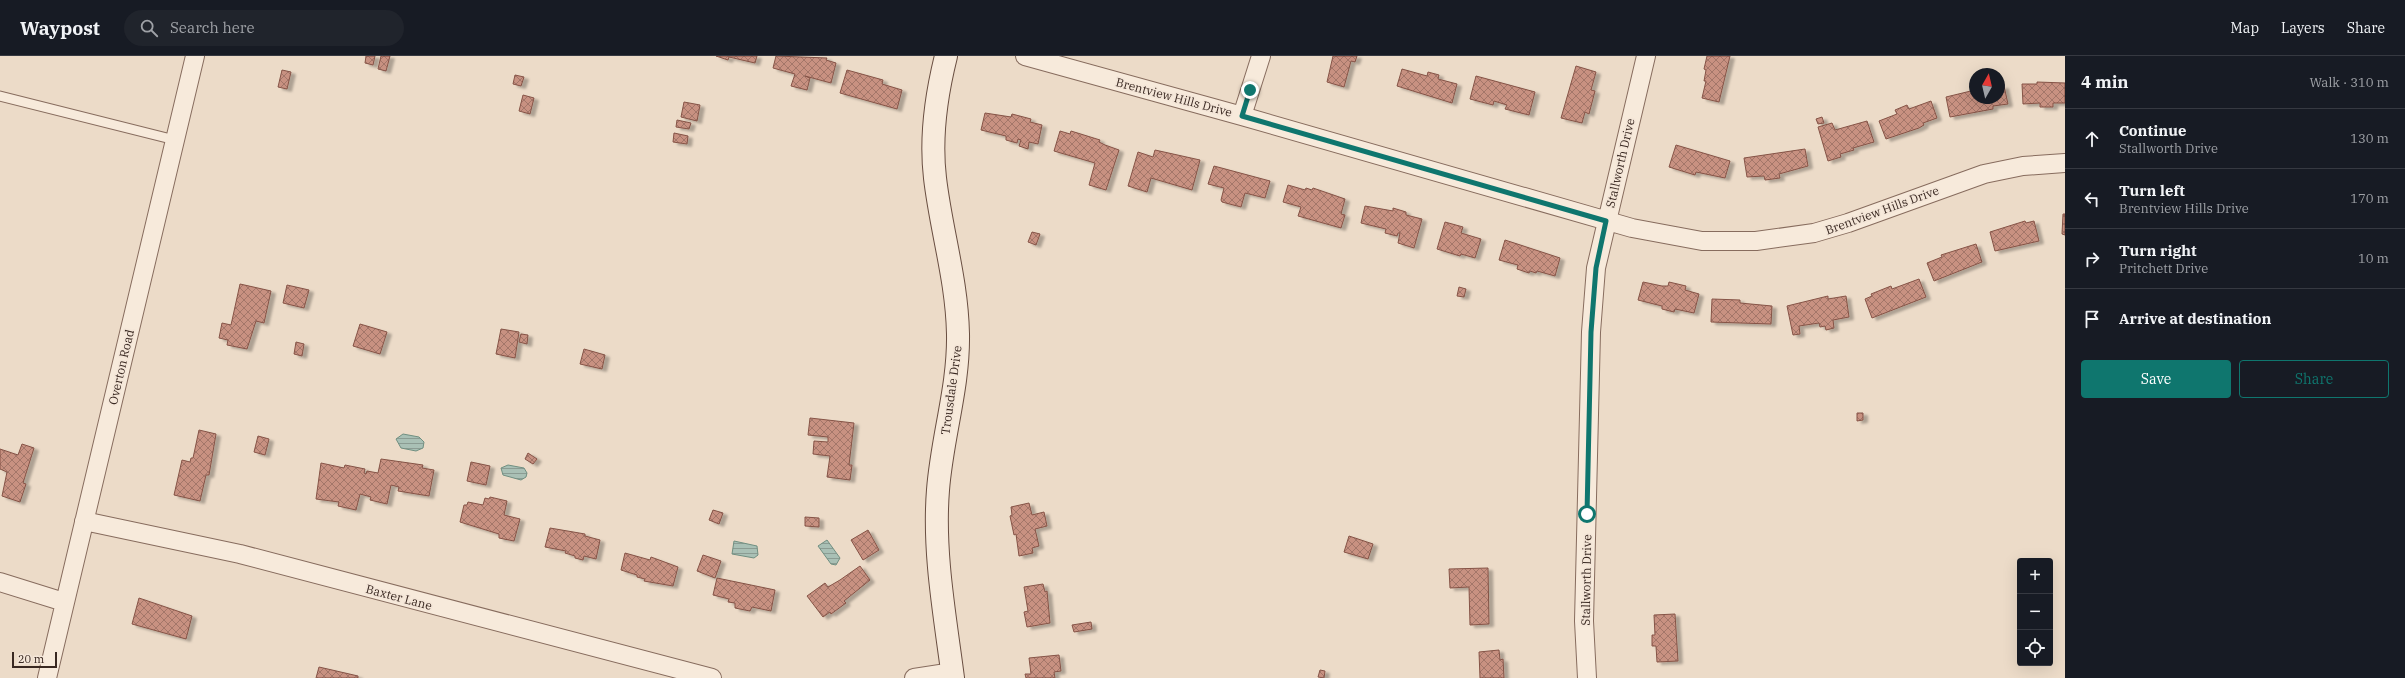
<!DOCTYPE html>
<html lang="en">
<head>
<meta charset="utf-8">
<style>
	:root { --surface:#171b24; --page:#20242c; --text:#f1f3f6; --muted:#9ea1a6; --line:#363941; --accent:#0f766e }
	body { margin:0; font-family:"IBM Plex Serif",serif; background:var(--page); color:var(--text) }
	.controls { position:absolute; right:12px; bottom:12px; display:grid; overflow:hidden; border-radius:4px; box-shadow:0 4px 16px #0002 }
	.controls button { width:36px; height:36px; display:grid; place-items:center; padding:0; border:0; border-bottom:1px solid var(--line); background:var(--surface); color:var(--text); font:20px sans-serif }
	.compass { position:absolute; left:1969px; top:12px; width:36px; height:36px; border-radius:50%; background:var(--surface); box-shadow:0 4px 16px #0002; rotate:8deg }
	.scale { position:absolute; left:12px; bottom:10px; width:45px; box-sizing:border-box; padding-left:4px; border:2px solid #392821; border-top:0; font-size:11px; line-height:14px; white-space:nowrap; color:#392821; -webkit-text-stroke:3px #f4e6d8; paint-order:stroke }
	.stop { position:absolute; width:12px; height:12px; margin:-9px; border:3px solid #0f766e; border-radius:50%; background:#fff }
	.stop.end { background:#0f766e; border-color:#fff; box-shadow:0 1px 4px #0008 }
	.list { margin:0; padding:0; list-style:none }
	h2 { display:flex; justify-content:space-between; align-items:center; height:52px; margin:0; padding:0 16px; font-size:17px }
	h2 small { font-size:13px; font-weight:400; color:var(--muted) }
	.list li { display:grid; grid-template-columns:26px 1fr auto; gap:12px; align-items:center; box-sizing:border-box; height:60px; padding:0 16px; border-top:1px solid var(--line) }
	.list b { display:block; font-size:15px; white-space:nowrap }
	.list p { margin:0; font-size:13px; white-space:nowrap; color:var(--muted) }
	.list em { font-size:13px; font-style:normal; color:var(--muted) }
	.actions { display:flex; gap:8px; padding:12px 16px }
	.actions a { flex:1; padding:9px 0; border:1px solid var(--accent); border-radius:4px; text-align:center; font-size:14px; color:var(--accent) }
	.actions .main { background:var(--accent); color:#fff }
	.icon { flex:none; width:22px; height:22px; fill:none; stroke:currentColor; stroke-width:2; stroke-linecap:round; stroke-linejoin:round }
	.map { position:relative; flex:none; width:2065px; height:622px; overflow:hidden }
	header { display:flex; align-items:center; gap:24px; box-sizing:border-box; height:56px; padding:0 20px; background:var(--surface); border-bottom:1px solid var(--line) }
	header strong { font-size:19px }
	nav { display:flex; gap:22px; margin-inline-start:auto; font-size:14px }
	.search { width:280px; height:36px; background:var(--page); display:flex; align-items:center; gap:10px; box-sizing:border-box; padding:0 14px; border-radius:22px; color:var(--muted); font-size:15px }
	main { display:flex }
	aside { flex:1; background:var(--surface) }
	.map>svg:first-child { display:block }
	.water { fill:url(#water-rules); stroke:#708f81 }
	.building { fill:url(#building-cross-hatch); stroke:#855346; filter:url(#shadow) }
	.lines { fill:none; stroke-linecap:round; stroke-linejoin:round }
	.lane-casing { stroke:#876c5e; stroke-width:11 }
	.street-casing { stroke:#876c5e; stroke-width:20 }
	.secondary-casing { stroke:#694e41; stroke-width:24 }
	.lane { stroke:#f7eadb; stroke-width:9 }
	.street { stroke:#f7eadb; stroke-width:18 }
	.secondary { stroke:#f7eadb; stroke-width:22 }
	.route { stroke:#0f766e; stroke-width:5 }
	.labels { text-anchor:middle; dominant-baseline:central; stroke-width:3.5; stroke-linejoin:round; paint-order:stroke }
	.street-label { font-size:12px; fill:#392821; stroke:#f4e6d8 }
</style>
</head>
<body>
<header>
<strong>Waypost</strong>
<div class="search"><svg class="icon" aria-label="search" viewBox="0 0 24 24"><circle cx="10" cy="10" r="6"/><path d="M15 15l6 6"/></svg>Search here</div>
<nav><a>Map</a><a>Layers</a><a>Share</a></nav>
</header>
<main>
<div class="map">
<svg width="2065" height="622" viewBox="0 0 2065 622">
	<defs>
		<pattern id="water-rules" width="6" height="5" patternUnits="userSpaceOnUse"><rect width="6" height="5" fill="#a9c0b5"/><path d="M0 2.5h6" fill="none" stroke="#8b9c93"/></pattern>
		<pattern id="building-cross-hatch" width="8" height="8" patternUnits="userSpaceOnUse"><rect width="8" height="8" fill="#c89181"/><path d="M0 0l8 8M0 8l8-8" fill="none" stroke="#a37669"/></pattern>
		<filter id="shadow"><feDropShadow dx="4.5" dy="2.5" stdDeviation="1" flood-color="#0004"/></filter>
	</defs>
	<rect width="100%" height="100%" fill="#ecdbc8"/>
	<!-- water -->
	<path class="water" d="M 403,378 L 419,381 L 424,386 L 423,392 L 416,395 L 401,392 L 396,383 Z
		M 508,409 L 524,412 L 527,417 L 526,421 L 521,424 L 503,419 L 501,412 Z
		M 827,484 L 840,502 L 836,509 L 831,508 L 818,490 Z
		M 734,485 L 757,490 L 758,499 L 754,502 L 732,498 Z"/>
	<!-- building -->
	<path class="building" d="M 366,0 L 375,0 L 373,9 L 365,7 Z
		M 381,0 L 390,0 L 386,15 L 378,13 Z
		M 716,0 L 757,0 L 755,7 L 729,1 L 728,4 Z
		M 776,0 L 827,2 L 826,4 L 836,7 L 831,27 L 805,20 L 810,22 L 807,34 L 791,30 L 795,18 L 773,12 Z
		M 1333,0 L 1357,0 L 1355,6 L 1351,5 L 1344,31 L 1327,26 Z
		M 1707,0 L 1730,0 L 1719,46 L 1702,42 L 1706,25 L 1704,25 L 1706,14 L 1704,13 Z
		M 1576,10 L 1596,16 L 1591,34 L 1595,35 L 1589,58 L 1585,56 L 1582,67 L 1561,62 Z
		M 1402,13 L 1427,20 L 1428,16 L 1439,19 L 1438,23 L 1457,28 L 1452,47 L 1397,30 Z
		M 282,14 L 291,16 L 287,33 L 278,31 Z
		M 847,14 L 883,24 L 882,28 L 902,34 L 897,53 L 840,37 Z
		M 515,19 L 524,21 L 521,30 L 513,28 Z
		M 1476,20 L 1535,36 L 1529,59 L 1505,53 L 1507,49 L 1494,45 L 1493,49 L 1470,43 Z
		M 2037,26 L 2065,27 L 2065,47 L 2053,47 L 2053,51 L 2040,51 L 2040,47 L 2023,48 L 2022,28 L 2037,28 Z
		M 2004,30 L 2008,48 L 1993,50 L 1993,53 L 1950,61 L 1946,41 L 1975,34 L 1975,42 L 1999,42 L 1999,31 Z
		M 523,39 L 534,42 L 530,58 L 519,55 Z
		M 1931,45 L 1937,62 L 1923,67 L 1924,69 L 1919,72 L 1886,83 L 1879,65 L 1897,58 L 1895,54 L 1907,49 L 1909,53 Z
		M 684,46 L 700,49 L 697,65 L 681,61 Z
		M 985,57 L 1011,61 L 1012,58 L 1031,63 L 1030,66 L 1042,69 L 1038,88 L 1029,86 L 1028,93 L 1019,90 L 1021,84 L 1018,83 L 1017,87 L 1006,84 L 1006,80 L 981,74 Z
		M 1822,61 L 1824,67 L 1818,68 L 1816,63 Z
		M 677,64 L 691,67 L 689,73 L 676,71 Z
		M 1867,65 L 1874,86 L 1853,92 L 1854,94 L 1840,98 L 1841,101 L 1828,105 L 1818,71 L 1832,67 L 1835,74 Z
		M 1060,75 L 1070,78 L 1071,75 L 1100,84 L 1099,86 L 1105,89 L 1119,94 L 1106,134 L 1089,129 L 1095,107 L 1054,95 Z
		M 674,77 L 688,80 L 687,88 L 673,86 Z
		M 1676,89 L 1730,105 L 1725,122 L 1696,116 L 1695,119 L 1669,111 Z
		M 1805,93 L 1808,110 L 1779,118 L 1780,122 L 1765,124 L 1764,120 L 1747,121 L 1744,102 Z
		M 1155,94 L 1200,104 L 1192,134 L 1151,122 L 1147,136 L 1128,130 L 1138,96 L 1153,101 Z
		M 1214,110 L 1270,125 L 1265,142 L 1245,137 L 1241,151 L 1222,146 L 1221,144 L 1224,132 L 1208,128 Z
		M 1288,129 L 1305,134 L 1306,132 L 1312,134 L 1313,132 L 1345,143 L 1341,158 L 1345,159 L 1341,172 L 1298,160 L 1301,151 L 1283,146 Z
		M 1365,150 L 1393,155 L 1393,152 L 1406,156 L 1406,159 L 1422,163 L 1414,192 L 1398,187 L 1400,177 L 1398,177 L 1397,180 L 1385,177 L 1386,173 L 1361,167 Z
		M 2063,158 L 2065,158 L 2065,179 L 2062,178 Z
		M 2025,165 L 2026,167 L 2034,165 L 2039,185 L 1995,195 L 1990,176 Z
		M 1445,166 L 1463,171 L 1461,177 L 1481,183 L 1475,202 L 1461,198 L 1460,200 L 1437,193 Z
		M 1032,176 L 1040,178 L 1036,189 L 1028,186 Z
		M 1505,184 L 1560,202 L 1555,220 L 1537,215 L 1536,217 L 1530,215 L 1529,217 L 1517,213 L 1518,209 L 1499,204 Z
		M 1976,188 L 1982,206 L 1934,225 L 1927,207 L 1942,201 L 1941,199 Z
		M 1919,223 L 1926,241 L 1872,262 L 1865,243 L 1872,240 L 1871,238 L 1891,230 L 1892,233 Z
		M 1643,226 L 1662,230 L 1668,230 L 1669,226 L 1686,230 L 1685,234 L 1699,238 L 1694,257 L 1675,253 L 1674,256 L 1662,253 L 1662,250 L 1638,244 Z
		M 240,228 L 271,235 L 264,267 L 256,265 L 247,293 L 227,289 L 228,284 L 219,282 L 222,267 L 231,269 Z
		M 287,229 L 309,234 L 304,252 L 283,247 Z
		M 1459,231 L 1466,233 L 1464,241 L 1457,240 Z
		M 1828,240 L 1828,243 L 1846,240 L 1849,261 L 1833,264 L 1834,272 L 1826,274 L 1825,270 L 1820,271 L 1819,267 L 1799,270 L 1800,278 L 1793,279 L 1787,250 Z
		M 1712,243 L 1740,244 L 1740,247 L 1772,250 L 1771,268 L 1711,266 Z
		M 360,268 L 387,276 L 380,298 L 353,290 Z
		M 501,273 L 519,276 L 515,302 L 496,298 Z
		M 521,278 L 528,279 L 527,288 L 519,286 Z
		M 296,286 L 304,288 L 302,300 L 294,298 Z
		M 584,293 L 605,299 L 602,313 L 580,308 Z
		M 1857,357 L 1863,357 L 1863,364 L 1857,365 Z
		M 810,362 L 854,367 L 849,409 L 852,409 L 850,424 L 827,421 L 830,400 L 813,398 L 814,385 L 828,386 L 828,381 L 808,379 Z
		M 199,374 L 216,378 L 209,419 L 206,419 L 200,445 L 174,439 L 182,404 L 190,406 L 191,402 L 193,402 Z
		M 258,380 L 269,383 L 265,399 L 254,396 Z
		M 22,388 L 34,392 L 23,427 L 26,428 L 20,446 L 2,440 L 7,416 L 0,413 L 0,393 L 18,399 Z
		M 528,397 L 537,403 L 533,408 L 525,403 Z
		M 381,403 L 423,409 L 422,412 L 434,414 L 429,440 L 398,435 L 399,431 L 391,429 L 387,448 L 370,444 L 371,441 L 360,438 L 356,454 L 338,450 L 339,446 L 316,443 L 321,407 L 344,412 L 345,409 L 365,413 L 364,417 L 366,418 L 367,415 L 378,417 Z
		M 471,406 L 490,410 L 486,429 L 467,425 Z
		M 490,441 L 507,445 L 504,459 L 520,463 L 514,485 L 499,482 L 499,478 L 460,466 L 464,449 L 467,449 L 468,446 L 483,449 L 485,442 L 489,443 Z
		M 1029,447 L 1032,459 L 1044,456 L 1047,470 L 1035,473 L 1039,490 L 1032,492 L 1033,497 L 1019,500 L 1016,478 L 1014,479 L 1010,460 L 1012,459 L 1011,451 Z
		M 713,454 L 723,457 L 719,468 L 709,464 Z
		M 805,461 L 819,462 L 819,471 L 805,470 Z
		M 550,472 L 585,478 L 585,480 L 600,484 L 596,503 L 584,500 L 583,504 L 575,502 L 575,500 L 565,497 L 566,495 L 545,491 Z
		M 868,474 L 879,494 L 863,504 L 851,484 Z
		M 1349,480 L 1373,488 L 1368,503 L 1344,496 Z
		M 625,497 L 650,504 L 651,501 L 678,511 L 673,530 L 644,525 L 645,523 L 637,521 L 637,519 L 621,514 Z
		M 703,499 L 721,505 L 715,522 L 697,515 Z
		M 860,510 L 870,524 L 844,545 L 846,547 L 831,558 L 830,556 L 823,561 L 807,540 L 825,527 L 828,531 L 840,524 Z
		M 1488,512 L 1489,568 L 1470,569 L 1469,531 L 1450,532 L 1449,513 Z
		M 717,522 L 775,534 L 771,555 L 752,551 L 750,555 L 735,552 L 735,547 L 728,546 L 729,543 L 713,539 Z
		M 1043,528 L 1045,536 L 1047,535 L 1050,567 L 1027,571 L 1024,556 L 1028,555 L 1024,531 Z
		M 139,542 L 192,560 L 186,583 L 132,568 Z
		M 1675,558 L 1678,605 L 1657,606 L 1656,590 L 1652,590 L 1652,579 L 1655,579 L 1654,559 Z
		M 1091,566 L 1092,573 L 1074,576 L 1072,569 Z
		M 1499,594 L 1500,604 L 1503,603 L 1504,622 L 1480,622 L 1479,596 Z
		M 1059,599 L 1061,615 L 1054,616 L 1055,622 L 1026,622 L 1025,618 L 1031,618 L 1029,602 Z
		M 319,611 L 358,620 L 358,622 L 316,622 Z
		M 1320,614 L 1325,615 L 1324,622 L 1318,621 Z"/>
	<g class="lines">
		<!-- lane casing -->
		<g class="lane-casing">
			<path id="lane" d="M 0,40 L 175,84"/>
		</g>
		<!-- street casing -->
		<g class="street-casing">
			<path id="street" d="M 1025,0 L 1242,60 L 1632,172 L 1702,185 L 1756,185 L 1814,177 L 1848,167 L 1984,118 L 2023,110 L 2065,107
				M 1242,60 L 1261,0
				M 84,465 L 240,498 L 712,622
				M 0,526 L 64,546
				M 47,622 L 195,0
				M 914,622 L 953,616
				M 1587,622 L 1584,565 L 1591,276 L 1596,212 L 1646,0"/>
		</g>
		<!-- secondary casing -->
		<g class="secondary-casing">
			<path id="secondary" d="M 946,0 C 936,40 930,80 935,122 C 941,174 957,224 958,278 C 959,331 942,381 938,434 C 933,496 945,560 953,622"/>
		</g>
		<!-- lane -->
		<use href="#lane" class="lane"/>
		<!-- street -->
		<use href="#street" class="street"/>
		<!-- secondary -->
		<use href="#secondary" class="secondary"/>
	</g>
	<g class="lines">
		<!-- route -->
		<path class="route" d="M 1250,34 L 1242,60 L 1606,165 L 1596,212 L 1591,276 L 1587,458"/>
	</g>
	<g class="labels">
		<!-- street labels -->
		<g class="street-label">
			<text transform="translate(1174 41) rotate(15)">Brentview Hills Drive</text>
			<text transform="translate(1620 107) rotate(-77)">Stallworth Drive</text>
			<text transform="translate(1882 154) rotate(-20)">Brentview Hills Drive</text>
			<text transform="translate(121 311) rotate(-77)">Overton Road</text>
			<text transform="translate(951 334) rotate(-82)">Trousdale Drive</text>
			<text transform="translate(1586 524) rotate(-89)">Stallworth Drive</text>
			<text transform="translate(399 541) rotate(15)">Baxter Lane</text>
		</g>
	</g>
</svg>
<div class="controls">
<button>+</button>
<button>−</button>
<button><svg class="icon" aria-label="locate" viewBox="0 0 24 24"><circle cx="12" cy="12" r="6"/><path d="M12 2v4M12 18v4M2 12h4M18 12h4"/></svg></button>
</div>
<svg class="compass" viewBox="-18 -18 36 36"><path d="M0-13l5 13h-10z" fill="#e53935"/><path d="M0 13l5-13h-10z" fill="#9ea1a6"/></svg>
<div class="scale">20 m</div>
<div class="stop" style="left:1587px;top:458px"></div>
<div class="stop end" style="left:1250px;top:34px"></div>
</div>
<aside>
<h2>4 min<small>Walk · 310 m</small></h2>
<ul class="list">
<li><svg class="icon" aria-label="ahead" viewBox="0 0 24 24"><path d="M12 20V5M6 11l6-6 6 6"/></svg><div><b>Continue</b><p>Stallworth Drive</p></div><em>130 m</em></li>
<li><svg class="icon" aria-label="left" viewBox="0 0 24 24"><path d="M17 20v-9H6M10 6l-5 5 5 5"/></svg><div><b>Turn left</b><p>Brentview Hills Drive</p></div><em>170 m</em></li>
<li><svg class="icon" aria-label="right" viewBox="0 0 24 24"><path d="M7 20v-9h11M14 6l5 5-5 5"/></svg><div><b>Turn right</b><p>Pritchett Drive</p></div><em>10 m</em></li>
<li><svg class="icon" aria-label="arrive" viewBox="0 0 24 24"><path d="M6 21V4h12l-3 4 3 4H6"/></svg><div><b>Arrive at destination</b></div></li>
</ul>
<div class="actions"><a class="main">Save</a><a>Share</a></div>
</aside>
</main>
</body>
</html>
